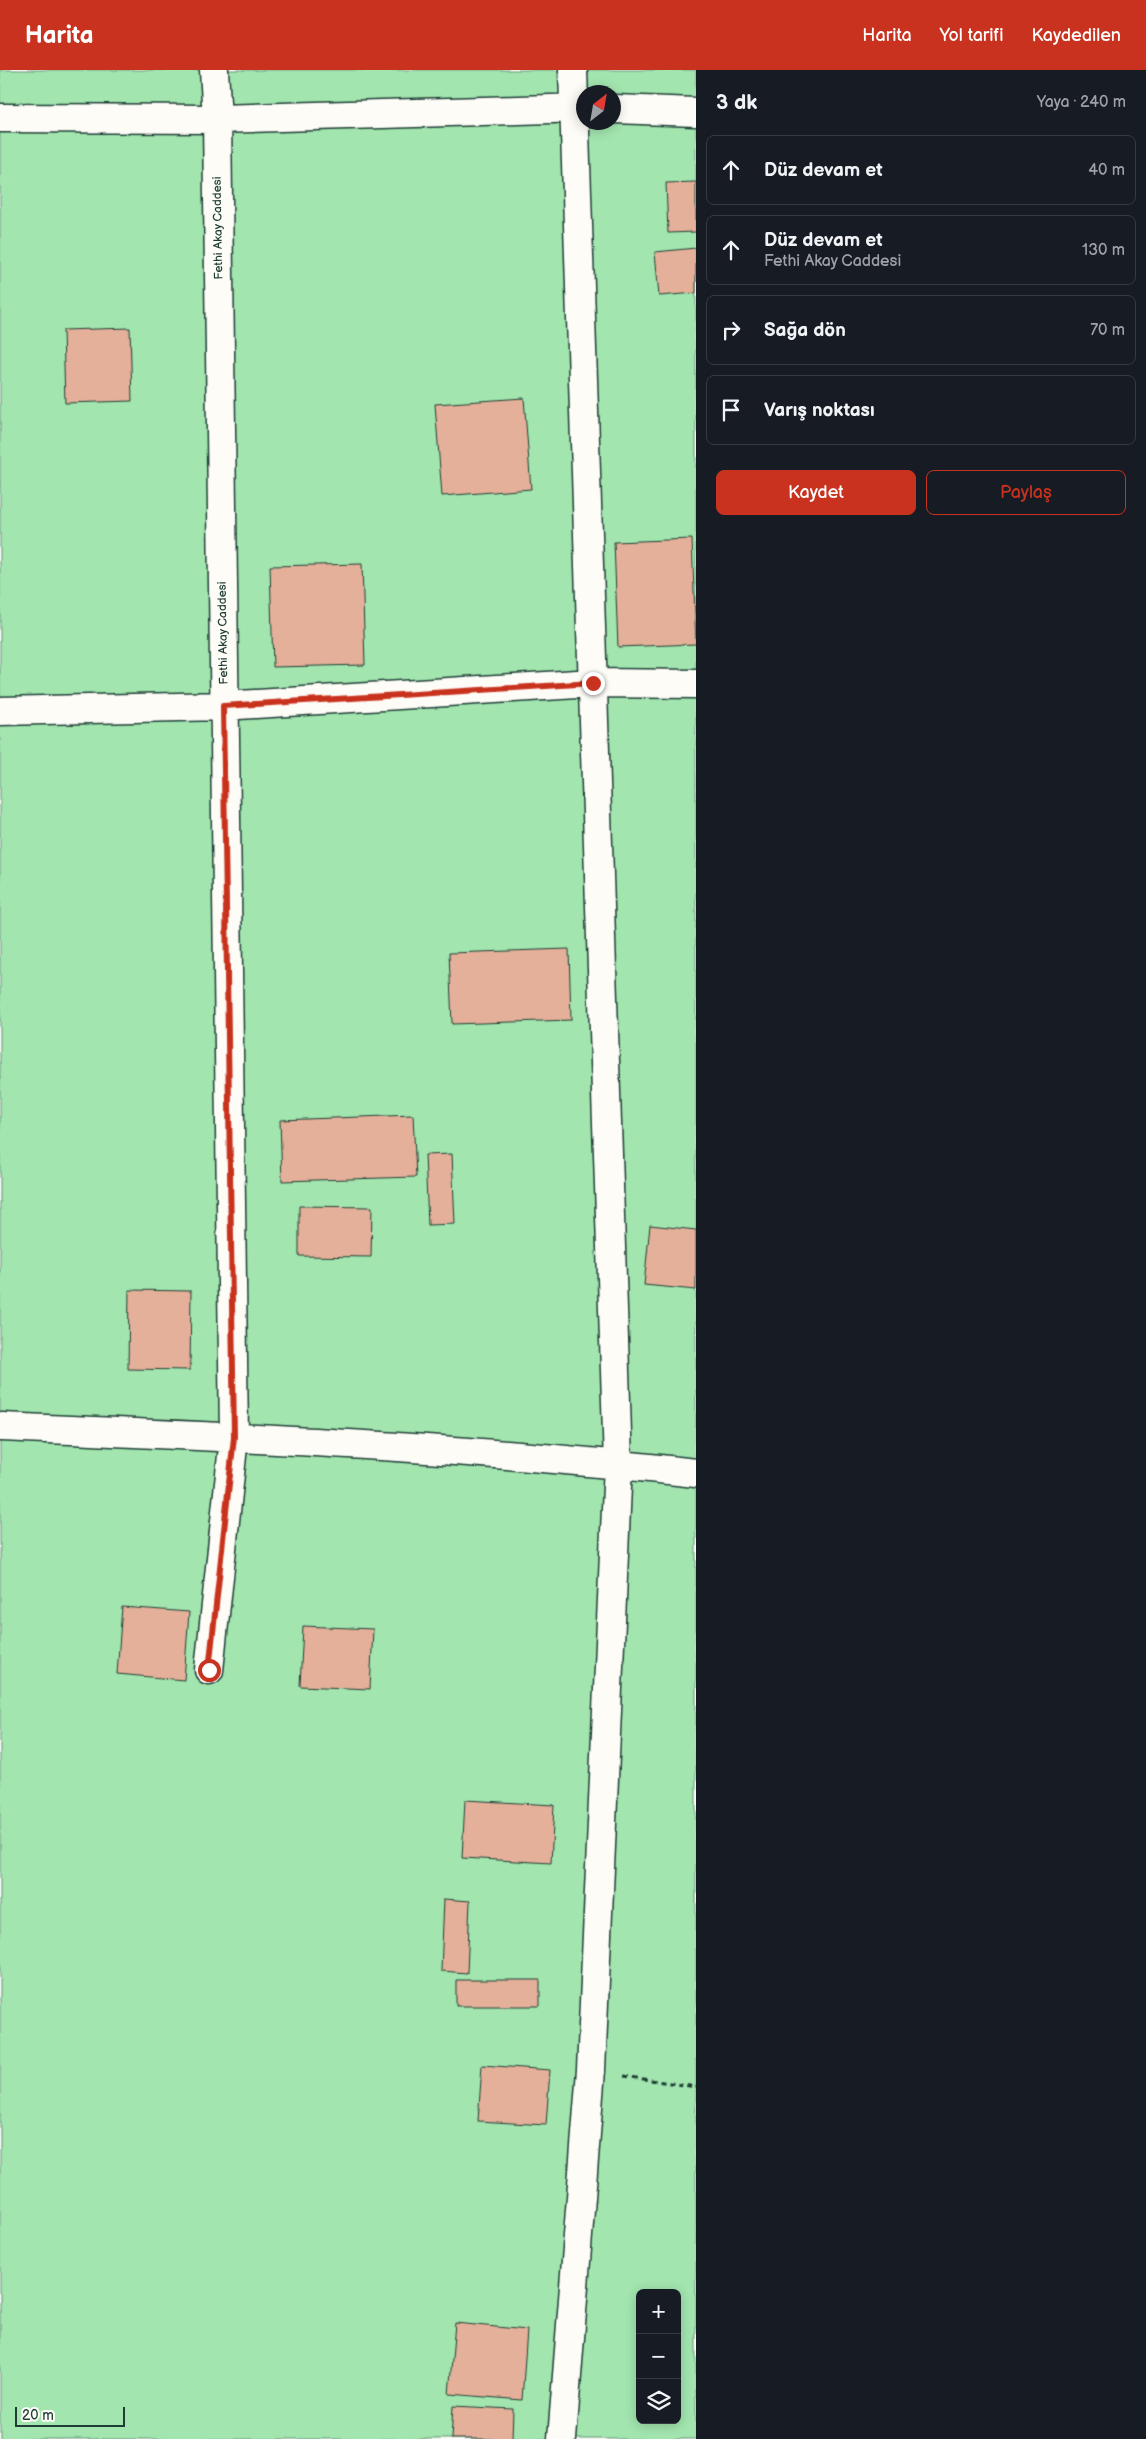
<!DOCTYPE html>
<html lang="tr">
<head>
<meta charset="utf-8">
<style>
	:root { --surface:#171b24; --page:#242831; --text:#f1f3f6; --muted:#9ea1a6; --line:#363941; --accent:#c8321e }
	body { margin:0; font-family:"Balsamiq Sans",sans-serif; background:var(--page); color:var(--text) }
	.controls { position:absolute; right:15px; bottom:15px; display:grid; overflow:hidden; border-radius:8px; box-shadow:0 2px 12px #0003 }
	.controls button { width:45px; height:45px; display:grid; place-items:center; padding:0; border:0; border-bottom:1px solid var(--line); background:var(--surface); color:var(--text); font:25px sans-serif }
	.compass { position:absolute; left:576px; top:15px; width:45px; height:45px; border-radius:50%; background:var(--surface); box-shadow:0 2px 12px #0003; rotate:31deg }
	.scale { position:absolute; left:15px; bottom:12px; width:110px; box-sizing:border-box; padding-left:5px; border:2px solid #1f3d34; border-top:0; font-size:14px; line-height:18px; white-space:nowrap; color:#1f3d34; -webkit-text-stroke:4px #fdfcf7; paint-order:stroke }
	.stop { position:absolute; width:15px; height:15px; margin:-11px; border:4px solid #c8321e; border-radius:50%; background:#fff }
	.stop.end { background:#c8321e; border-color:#fff; box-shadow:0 1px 5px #0008 }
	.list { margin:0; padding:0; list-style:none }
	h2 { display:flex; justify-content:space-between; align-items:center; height:65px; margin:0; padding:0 20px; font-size:21px }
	h2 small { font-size:16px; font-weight:400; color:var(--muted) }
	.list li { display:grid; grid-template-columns:32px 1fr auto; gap:15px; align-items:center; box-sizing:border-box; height:70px; margin:0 10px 10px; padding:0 10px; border:1px solid var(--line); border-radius:8px }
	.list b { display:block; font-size:19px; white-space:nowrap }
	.list p { margin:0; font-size:16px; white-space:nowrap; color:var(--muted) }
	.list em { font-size:16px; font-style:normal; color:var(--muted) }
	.actions { display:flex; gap:10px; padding:15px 20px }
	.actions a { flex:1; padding:11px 0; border:1px solid var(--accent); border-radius:8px; text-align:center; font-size:18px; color:var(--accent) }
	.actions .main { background:var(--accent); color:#fff }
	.icon { flex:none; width:28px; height:28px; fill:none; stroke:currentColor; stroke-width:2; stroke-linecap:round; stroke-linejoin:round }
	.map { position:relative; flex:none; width:696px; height:2369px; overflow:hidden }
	header { display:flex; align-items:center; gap:30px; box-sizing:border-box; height:70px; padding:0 25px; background:var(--accent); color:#fff }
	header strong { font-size:24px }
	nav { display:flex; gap:28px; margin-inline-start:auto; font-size:18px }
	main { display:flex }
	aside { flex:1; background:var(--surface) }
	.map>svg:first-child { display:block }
	.green { fill:#a2e5af; stroke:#609172; fill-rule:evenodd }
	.building { fill:#e5b099; stroke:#1f3d34 }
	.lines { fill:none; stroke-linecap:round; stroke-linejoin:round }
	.minor-casing { stroke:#1f3d34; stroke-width:31 }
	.path { stroke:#1f3d34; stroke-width:3; stroke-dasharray:5 4; stroke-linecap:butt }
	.minor { stroke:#fdfcf7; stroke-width:28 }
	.route { stroke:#c8321e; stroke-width:6 }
	.labels { text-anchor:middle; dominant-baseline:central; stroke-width:4.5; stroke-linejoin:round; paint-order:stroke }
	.street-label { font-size:12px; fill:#1f3d34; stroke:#fdfcf7 }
</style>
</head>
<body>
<header>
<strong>Harita</strong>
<nav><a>Harita</a><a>Yol tarifi</a><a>Kaydedilen</a></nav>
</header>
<main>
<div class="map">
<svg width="696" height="2369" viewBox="0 0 696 2369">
	<rect width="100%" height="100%" fill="#fdfcf7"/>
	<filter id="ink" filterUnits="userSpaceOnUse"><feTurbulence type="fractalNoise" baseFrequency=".02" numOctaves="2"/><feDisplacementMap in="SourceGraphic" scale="10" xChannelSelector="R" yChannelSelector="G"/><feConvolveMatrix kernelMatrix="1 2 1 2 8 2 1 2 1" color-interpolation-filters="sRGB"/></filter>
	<g filter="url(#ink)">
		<!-- green -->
		<path class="green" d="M 0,0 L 696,0 L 696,2369 L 0,2369 ZM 584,22 L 614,22 L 614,52 L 584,52 ZM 640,2223 L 677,2223 L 677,2350 L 640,2350 Z"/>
		<!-- building -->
		<path class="building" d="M 696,112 L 696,162 L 668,163 L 666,113 Z
			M 696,178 L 696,223 L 659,226 L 655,182 Z
			M 130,258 L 132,331 L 65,333 L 63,260 Z
			M 524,328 L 531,419 L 442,426 L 435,334 Z
			M 692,469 L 696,574 L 618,577 L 614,472 Z
			M 362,494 L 365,595 L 273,597 L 270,496 Z
			M 569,879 L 571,950 L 452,954 L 449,883 Z
			M 413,1045 L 416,1107 L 282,1111 L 280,1050 Z
			M 452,1084 L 455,1154 L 428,1155 L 425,1085 Z
			M 299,1136 L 372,1137 L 371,1187 L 299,1186 Z
			M 650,1155 L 696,1160 L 696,1220 L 644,1215 Z
			M 129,1220 L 191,1221 L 190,1300 L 128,1299 Z
			M 122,1537 L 189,1542 L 184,1610 L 117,1604 Z
			M 303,1556 L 373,1559 L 370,1619 L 300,1616 Z
			M 465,1730 L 554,1735 L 551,1793 L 462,1788 Z
			M 444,1829 L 470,1831 L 467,1903 L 441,1901 Z
			M 456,1910 L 540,1910 L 540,1936 L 456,1936 Z
			M 482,1995 L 550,2000 L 546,2055 L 478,2051 Z
			M 455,2253 L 527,2260 L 522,2330 L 449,2324 Z
			M 453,2336 L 513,2339 L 512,2369 L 451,2369 Z"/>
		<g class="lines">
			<!-- minor casing -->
			<g class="minor-casing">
				<path id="minor" d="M 614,39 L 696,42
					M 0,48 L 217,49 L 584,38
					M 0,641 L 223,636 L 593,613 L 696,614
					M 0,1357 C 232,1367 465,1377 696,1403
					M 209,1600 L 234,1367 L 217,49 L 214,0
					M 562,2369 L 591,2000 L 618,1394 L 573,0"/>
			</g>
			<!-- path -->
			<path class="path" d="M 624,2006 L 696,2017"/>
			<!-- minor -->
			<use href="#minor" class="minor"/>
		</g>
	</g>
	<g class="lines" filter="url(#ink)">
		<!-- route -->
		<path class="route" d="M 209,1600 L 234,1367 L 223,636 L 593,613"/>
	</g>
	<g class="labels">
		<!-- street labels -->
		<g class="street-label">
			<text transform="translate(218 158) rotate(-91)">Fethi Akay Caddesi</text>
			<text transform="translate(223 563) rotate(-91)">Fethi Akay Caddesi</text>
		</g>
	</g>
</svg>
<div class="controls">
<button>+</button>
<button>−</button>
<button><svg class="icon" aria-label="layers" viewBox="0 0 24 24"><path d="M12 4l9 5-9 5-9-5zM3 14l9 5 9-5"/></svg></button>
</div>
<svg class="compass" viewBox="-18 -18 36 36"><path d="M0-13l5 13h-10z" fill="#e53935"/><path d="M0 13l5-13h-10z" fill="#9ea1a6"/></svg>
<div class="scale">20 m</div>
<div class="stop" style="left:209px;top:1600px"></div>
<div class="stop end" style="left:593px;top:613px"></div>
</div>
<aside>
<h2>3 dk<small>Yaya · 240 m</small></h2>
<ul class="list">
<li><svg class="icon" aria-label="ahead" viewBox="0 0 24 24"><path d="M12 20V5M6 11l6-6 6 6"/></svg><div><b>Düz devam et</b></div><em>40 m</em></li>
<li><svg class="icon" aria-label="ahead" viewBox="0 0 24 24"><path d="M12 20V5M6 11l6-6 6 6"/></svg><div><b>Düz devam et</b><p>Fethi Akay Caddesi</p></div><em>130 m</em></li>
<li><svg class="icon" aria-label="right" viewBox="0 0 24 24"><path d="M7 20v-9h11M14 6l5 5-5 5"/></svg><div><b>Sağa dön</b></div><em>70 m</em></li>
<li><svg class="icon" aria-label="arrive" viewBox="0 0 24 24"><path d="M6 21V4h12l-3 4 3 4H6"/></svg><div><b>Varış noktası</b></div></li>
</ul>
<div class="actions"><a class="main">Kaydet</a><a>Paylaş</a></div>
</aside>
</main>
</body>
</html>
